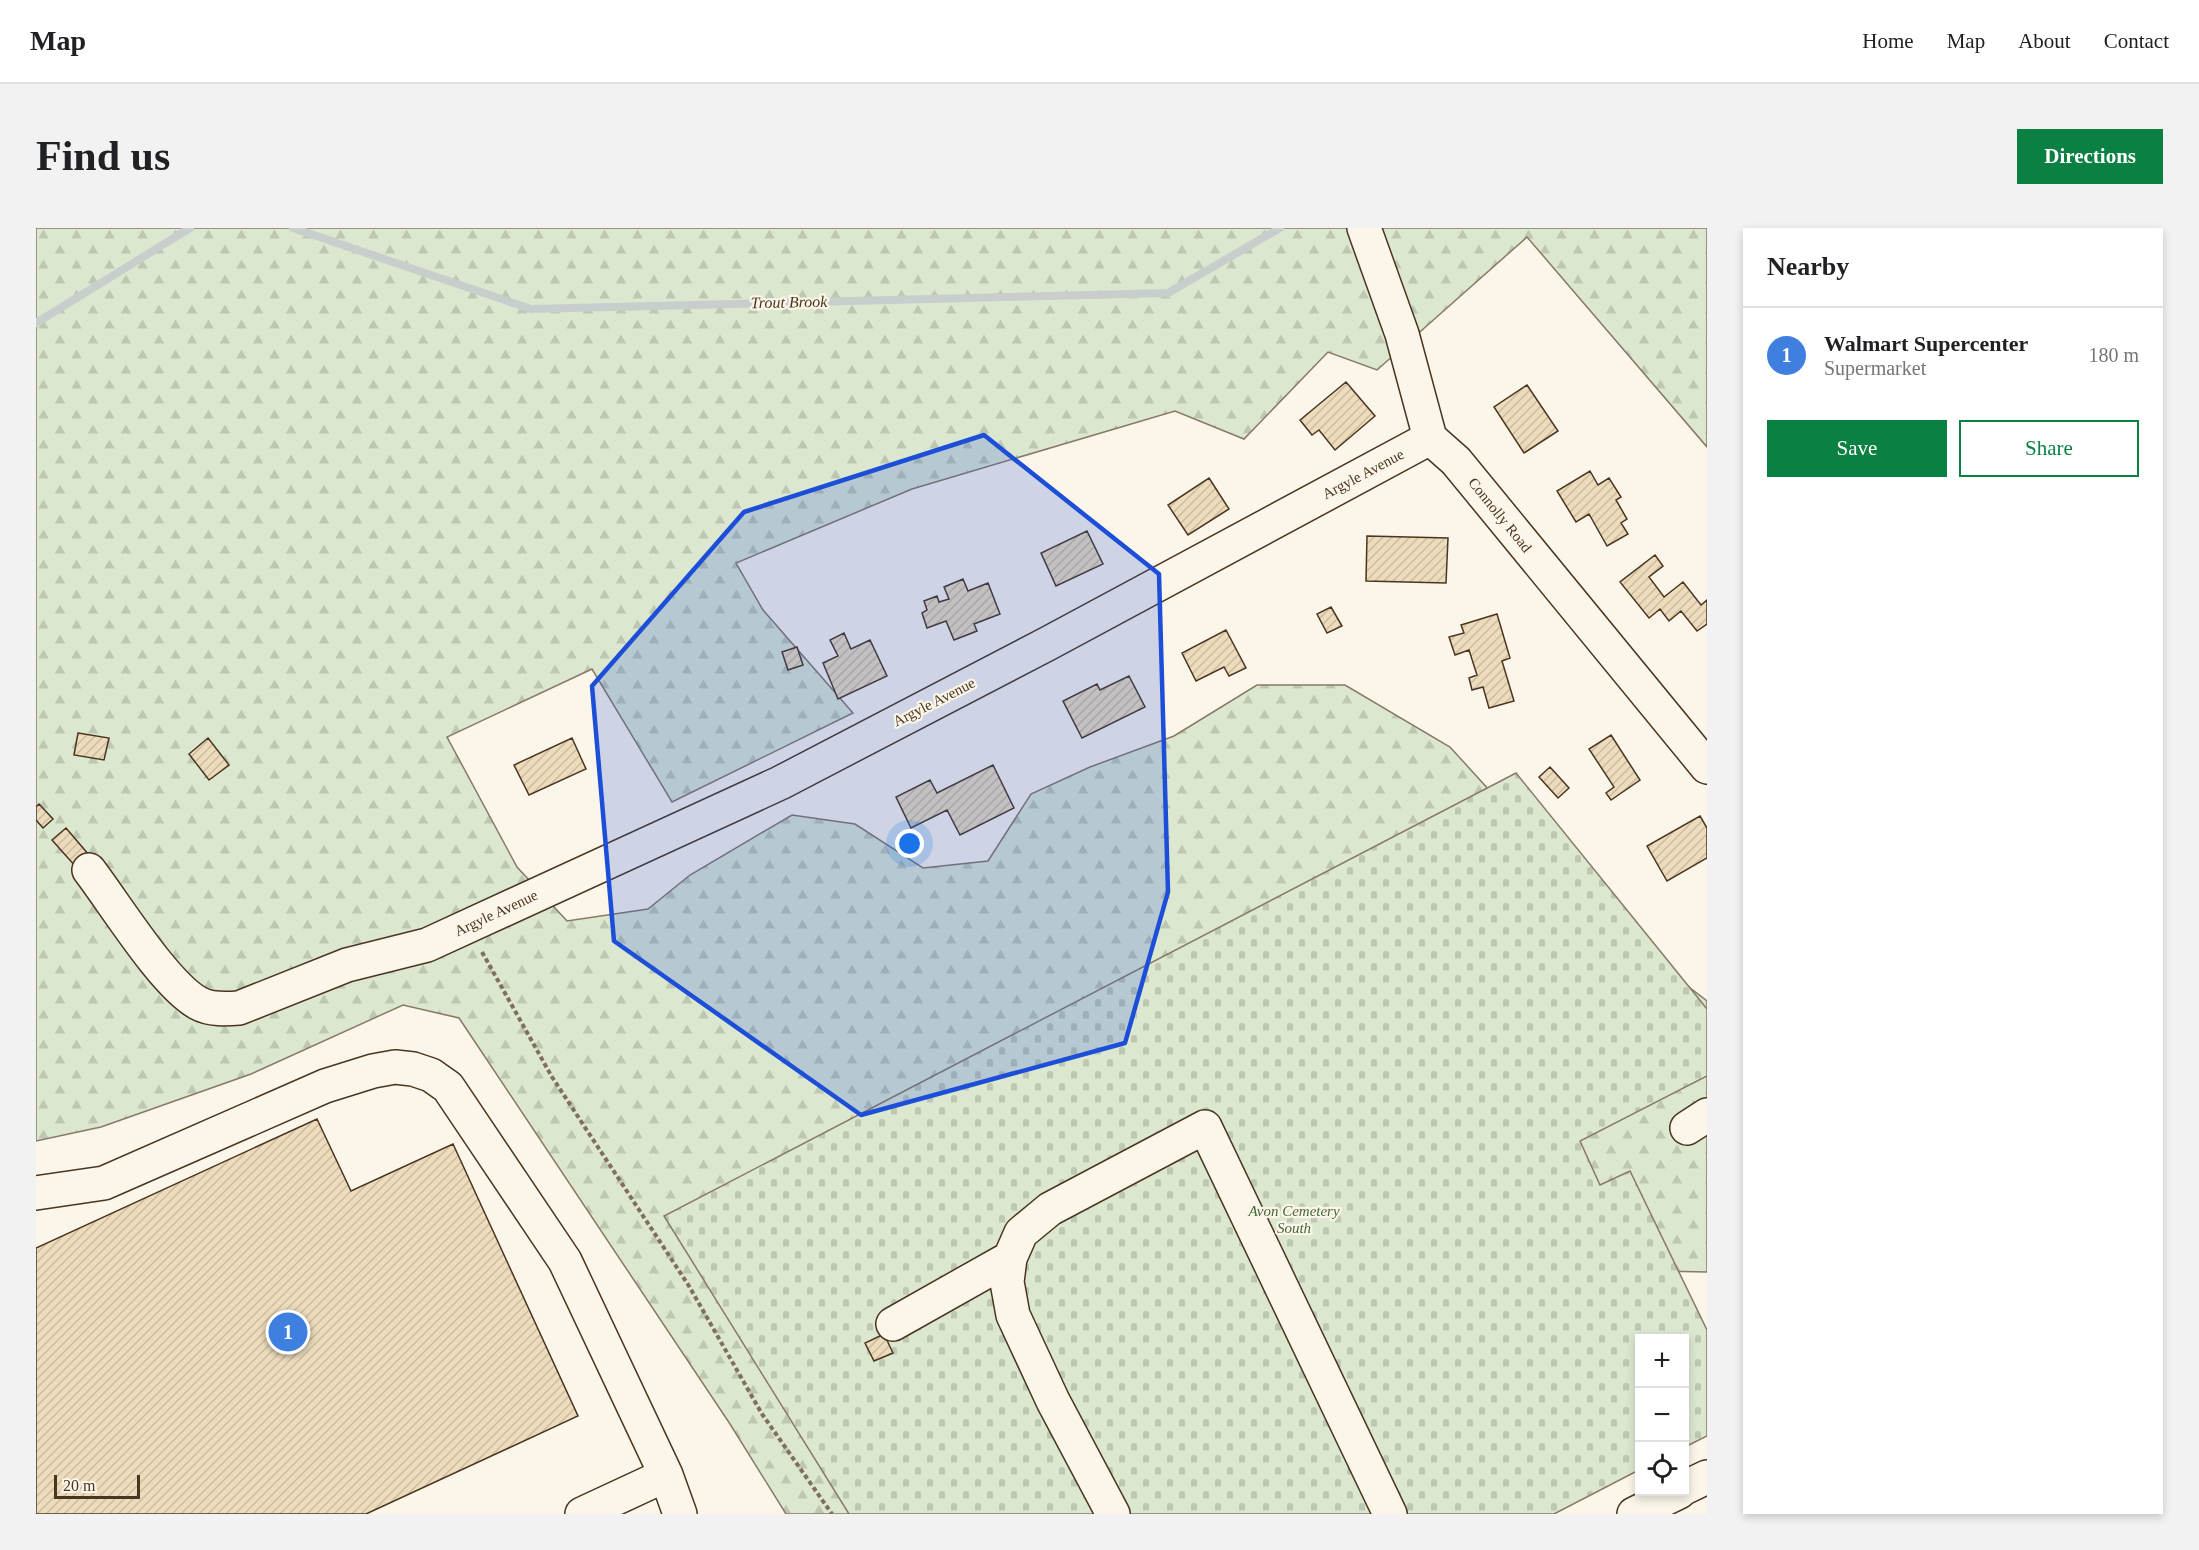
<!DOCTYPE html>
<html lang="en">
<head>
<meta charset="utf-8">
<style>
	:root { --surface:#fff; --page:#f2f2f2; --text:#202124; --muted:#757577; --line:#e0e0e0; --accent:#0b8043 }
	body { margin:0; font-family:"Times New Roman",serif; background:var(--page); color:var(--text) }
	.controls { position:absolute; right:18px; bottom:18px; display:grid; overflow:hidden; border-radius:0px; box-shadow:0 3px 9px #0003 }
	.controls button { width:54px; height:54px; display:grid; place-items:center; padding:0; border:0; border-bottom:2px solid var(--line); background:var(--surface); color:var(--text); font:30px sans-serif }
	.scale { position:absolute; left:18px; bottom:15px; width:86px; box-sizing:border-box; padding-left:6px; border:3px solid #4a3520; border-top:0; font-size:16px; line-height:21px; white-space:nowrap; color:#4a3520; -webkit-text-stroke:4px #fbf6e9; paint-order:stroke }
	.you { position:absolute; left:874px; top:616px; width:21px; height:21px; margin:-15px; border:4px solid #fff; border-radius:50%; background:#1a73e8; box-shadow:0 0 0 9px #1a73e833 }
	.badge { display:grid; place-items:center; width:39px; height:39px; border-radius:50%; background:var(--accent); color:#fff; font-size:20px; font-weight:700 }
	.pin { position:absolute; translate:-50% -50%; border:3px solid #fff; box-shadow:0 2px 6px #0006 }
	.list { margin:0; padding:0; list-style:none }
	h2 { display:flex; justify-content:space-between; align-items:center; height:78px; margin:0; padding:0 24px; font-size:26px }
	h2 small { font-size:20px; font-weight:400; color:var(--muted) }
	.list li { display:grid; grid-template-columns:39px 1fr auto; gap:18px; align-items:center; box-sizing:border-box; height:96px; padding:0 24px; border-top:2px solid var(--line) }
	.list b { display:block; font-size:22px; white-space:nowrap }
	.list p { margin:0; font-size:20px; white-space:nowrap; color:var(--muted) }
	.list em { font-size:20px; font-style:normal; color:var(--muted) }
	.actions { display:flex; gap:12px; padding:18px 24px }
	.actions a { flex:1; padding:14px 0; border:2px solid var(--accent); border-radius:0px; text-align:center; font-size:21px; color:var(--accent) }
	.actions .main { background:var(--accent); color:#fff }
	.icon { flex:none; width:33px; height:33px; fill:none; stroke:currentColor; stroke-width:2; stroke-linecap:round; stroke-linejoin:round }
	.map { position:relative; flex:none; width:1671px; height:1286px; overflow:hidden; border-radius:0px }
	header { display:flex; align-items:center; gap:36px; box-sizing:border-box; height:84px; padding:0 30px; background:var(--surface); border-bottom:2px solid var(--line) }
	header strong { font-size:28px }
	nav { display:flex; gap:33px; margin-inline-start:auto; font-size:21px }
	.intro { display:flex; align-items:center; justify-content:space-between; box-sizing:border-box; height:144px; padding:0 36px }
	h1 { margin:0; font-size:42px }
	.button { padding:15px 27px; border-radius:0px; background:var(--accent); color:#fff; font-size:21px; font-weight:700 }
	main { display:flex; gap:36px; padding:0 36px }
	aside { flex:1; background:var(--surface); border-radius:0px; box-shadow:0 3px 9px #0003 }
	.map>svg:first-child { display:block }
	.forest { fill:url(#forest-firs); stroke:#887966; stroke-width:1.5 }
	.cemetery { fill:url(#cemetery-stones); stroke:#887966; stroke-width:1.5 }
	.lines { fill:none; stroke-linecap:round; stroke-linejoin:round }
	.stream { stroke:#c9cecd; stroke-width:8 }
	.building { fill:url(#building-hatch); stroke:#4a3520; stroke-width:1.5 }
	.minor-casing { stroke:#4a3520; stroke-width:36 }
	.major-casing { stroke:#4a3520; stroke-width:36 }
	.path { stroke:#7f6f5c; stroke-width:4; stroke-dasharray:4.5 3; stroke-linecap:butt }
	.minor { stroke:#fbf6e9; stroke-width:33 }
	.major { stroke:#fbf6e9; stroke-width:33 }
	.marked { fill:#1d4ed8; fill-opacity:0.2; stroke:#1d4ed8; stroke-width:4.5; stroke-linejoin:round }
	.labels { text-anchor:middle; dominant-baseline:central; stroke-width:4.5; stroke-linejoin:round; paint-order:stroke }
	.street-label { font-size:15px; fill:#4a3520; stroke:#fbf6e9 }
	.park-label { font-size:15px; font-style:italic; fill:#436837; stroke:#fbf6e9 }
	.water-label { font-size:16px; font-style:italic; fill:#4a3520; stroke:#fbf6e9 }
</style>
</head>
<body>
<header>
<strong>Map</strong>
<nav><a>Home</a><a>Map</a><a>About</a><a>Contact</a></nav>
</header>
<div class="intro"><h1>Find us</h1><a class="button">Directions</a></div>
<main>
<div class="map">
<svg width="1671" height="1286" viewBox="0 0 1671 1286">
	<defs>
		<pattern id="forest-firs" width="22" height="20" patternUnits="userSpaceOnUse" patternTransform="scale(1.5)"><rect width="22" height="20" fill="#dce7d0"/><path d="M5 1l3.5 6h-7zM16 11l3.5 6h-7z" fill="#bec7b2"/></pattern>
		<pattern id="cemetery-stones" width="16" height="16" patternUnits="userSpaceOnUse" patternTransform="scale(1.5)"><rect width="16" height="16" fill="#dce7d0"/><path d="M2 7V4a2 2 0 0 1 4 0v3zM10 15v-3a2 2 0 0 1 4 0v3z" fill="#bec7b2"/></pattern>
		<pattern id="building-hatch" width="6" height="6" patternUnits="userSpaceOnUse" patternTransform="scale(1.5)"><rect width="6" height="6" fill="#ecdcbc"/><path d="M-1 1l2-2M0 6l6-6M5 7l2-2" fill="none" stroke="#ccbda1"/></pattern>
	</defs>
	<rect width="100%" height="100%" fill="#fbf6e9"/>
	<!-- forest -->
	<path class="forest" d="M 0,0 L 1671,0 L 1671,219 L 1491,9 L 1341,142 L 1292,124 L 1208,211 L 1139,183 L 876,261 L 700,335 L 727,382 L 817,485 L 636,574 L 556,441 L 411,509 L 481,639 L 531,693 L 612,681 L 654,647 L 756,587 L 819,596 L 887,640 L 952,633 L 995,566 L 1054,539 L 1138,508 L 1221,457 L 1309,457 L 1414,519 L 1585,707 L 1671,773 L 1671,1044 L 1623,1043 L 967,1286 L 750,1286 L 694,1196 L 423,790 L 367,777 L 215,846 L 65,899 L 0,913 Z"/>
	<!-- cemetery -->
	<path class="cemetery" d="M 1480,545 L 1671,781 L 1671,848 L 1544,913 L 1564,957 L 1594,943 L 1671,1102 L 1671,1208 L 1649,1219 L 1648,1110 L 1604,1110 L 1603,1242 L 1518,1286 L 813,1286 L 628,988 Z"/>
	<g class="lines">
		<!-- stream -->
		<path class="stream" d="M 257,0 L 495,81 L 1132,65 L 1244,0
			M 0,95 L 154,0"/>
	</g>
	<!-- building -->
	<path class="building" d="M 1310,154 L 1339,188 L 1299,222 L 1283,202 L 1276,207 L 1264,192 Z
		M 1491,157 L 1522,203 L 1488,225 L 1458,179 Z
		M 1554,243 L 1562,257 L 1573,250 L 1585,269 L 1580,272 L 1591,291 L 1585,295 L 1592,306 L 1571,318 L 1553,286 L 1540,294 L 1521,263 Z
		M 1173,250 L 1193,281 L 1152,307 L 1132,277 Z
		M 1051,303 L 1067,336 L 1020,358 L 1005,325 Z
		M 1331,308 L 1412,310 L 1410,355 L 1330,353 Z
		M 1619,327 L 1627,338 L 1613,349 L 1628,369 L 1647,354 L 1665,377 L 1671,372 L 1671,396 L 1661,403 L 1645,383 L 1633,393 L 1624,381 L 1613,390 L 1584,354 Z
		M 927,351 L 932,363 L 952,355 L 964,386 L 938,396 L 941,403 L 918,412 L 910,393 L 891,400 L 886,385 L 891,382 L 888,373 L 901,368 L 903,374 L 913,371 L 908,359 Z
		M 1295,379 L 1306,398 L 1291,405 L 1281,386 Z
		M 1461,386 L 1474,430 L 1466,433 L 1478,473 L 1453,480 L 1447,459 L 1436,462 L 1433,450 L 1441,447 L 1433,422 L 1419,427 L 1413,409 L 1428,405 L 1425,397 Z
		M 1190,402 L 1210,440 L 1193,448 L 1188,439 L 1160,453 L 1146,425 Z
		M 808,405 L 815,421 L 834,412 L 851,448 L 802,471 L 787,435 L 802,428 L 794,412 Z
		M 761,419 L 767,437 L 752,442 L 746,424 Z
		M 1093,448 L 1109,479 L 1046,510 L 1027,473 L 1061,456 L 1064,462 Z
		M 42,505 L 73,510 L 68,532 L 38,527 Z
		M 1575,507 L 1604,552 L 1575,572 L 1570,565 L 1578,559 L 1553,521 Z
		M 172,510 L 193,537 L 173,552 L 153,526 Z
		M 536,510 L 550,541 L 493,567 L 478,537 Z
		M 957,537 L 978,580 L 924,607 L 911,582 L 875,600 L 860,569 L 894,552 L 901,565 Z
		M 1514,539 L 1533,560 L 1522,570 L 1503,549 Z
		M 3,576 L 17,591 L 7,600 L 0,592 L 0,579 Z
		M 1664,588 L 1671,600 L 1671,630 L 1631,653 L 1611,618 Z
		M 30,600 L 53,627 L 40,639 L 16,612 Z
		M 281,891 L 315,963 L 417,916 L 542,1188 L 330,1286 L 0,1286 L 0,1020 Z
		M 848,1106 L 857,1125 L 838,1133 L 829,1115 Z"/>
	<g class="lines">
		<!-- minor casing -->
		<g class="minor-casing">
			<path id="minor" d="M 1328,0 L 1366,106 L 1394,210 L 1420,233 L 1671,539
				M 53,642 C 79,676 128,756 162,775 C 174,782 191,781 203,780 L 311,737 L 391,717 L 744,555 L 1011,416 L 1394,210
				M 1651,900 L 1671,887
				M 0,965 L 68,955 L 289,858 L 337,843 L 359,839 L 377,841 L 395,847 L 412,859 L 529,1033 L 630,1247 L 644,1286
				M 857,1096 L 974,1030
				M 546,1286 L 630,1247
				M 1077,1286 L 1017,1173 L 977,1087 L 971,1054 L 974,1030 L 985,1005 L 1014,981 L 1169,899 L 1354,1286"/>
		</g>
		<!-- major casing -->
		<g class="major-casing">
			<path id="major" d="M 1648,1260 L 1671,1249
				M 1598,1286 L 1643,1264"/>
		</g>
		<!-- path -->
		<path class="path" d="M 446,724 L 516,849 L 653,1058 L 726,1186 L 796,1286"/>
		<!-- minor -->
		<use href="#minor" class="minor"/>
		<!-- major -->
		<use href="#major" class="major"/>
	</g>
	<!-- marked area -->
	<path class="marked" d="M 948,207 L 1123,346 L 1132,664 L 1089,815 L 825,887 L 578,713 L 556,458 L 708,284 Z"/>
	<g class="labels">
		<!-- street labels -->
		<g class="street-label">
			<text transform="translate(1327 246) rotate(-28)">Argyle Avenue</text>
			<text transform="translate(1464 287) rotate(51)">Connolly Road</text>
			<text transform="translate(898 474) rotate(-27)">Argyle Avenue</text>
			<text transform="translate(460 685) rotate(-25)">Argyle Avenue</text>
		</g>
		<!-- park labels -->
		<g class="park-label">
			<text x="1258" y="983">Avon Cemetery<tspan x="1258" dy="17">South</tspan></text>
		</g>
		<!-- water labels -->
		<g class="water-label">
			<text transform="translate(753 74) rotate(-1)">Trout Brook</text>
		</g>
	</g>
</svg>
<div class="controls">
<button>+</button>
<button>−</button>
<button><svg class="icon" aria-label="locate" viewBox="0 0 24 24"><circle cx="12" cy="12" r="6"/><path d="M12 2v4M12 18v4M2 12h4M18 12h4"/></svg></button>
</div>
<div class="scale">20 m</div>
<div class="you"></div>
<div class="pin badge" style="left:252px;top:1104px;background:#3f7fe0">1</div>
</div>
<aside>
<h2>Nearby<small></small></h2>
<ul class="list">
<li><span class="badge" style="background:#3f7fe0">1</span><div><b>Walmart Supercenter</b><p>Supermarket</p></div><em>180 m</em></li>
</ul>
<div class="actions"><a class="main">Save</a><a>Share</a></div>
</aside>
</main>
</body>
</html>
